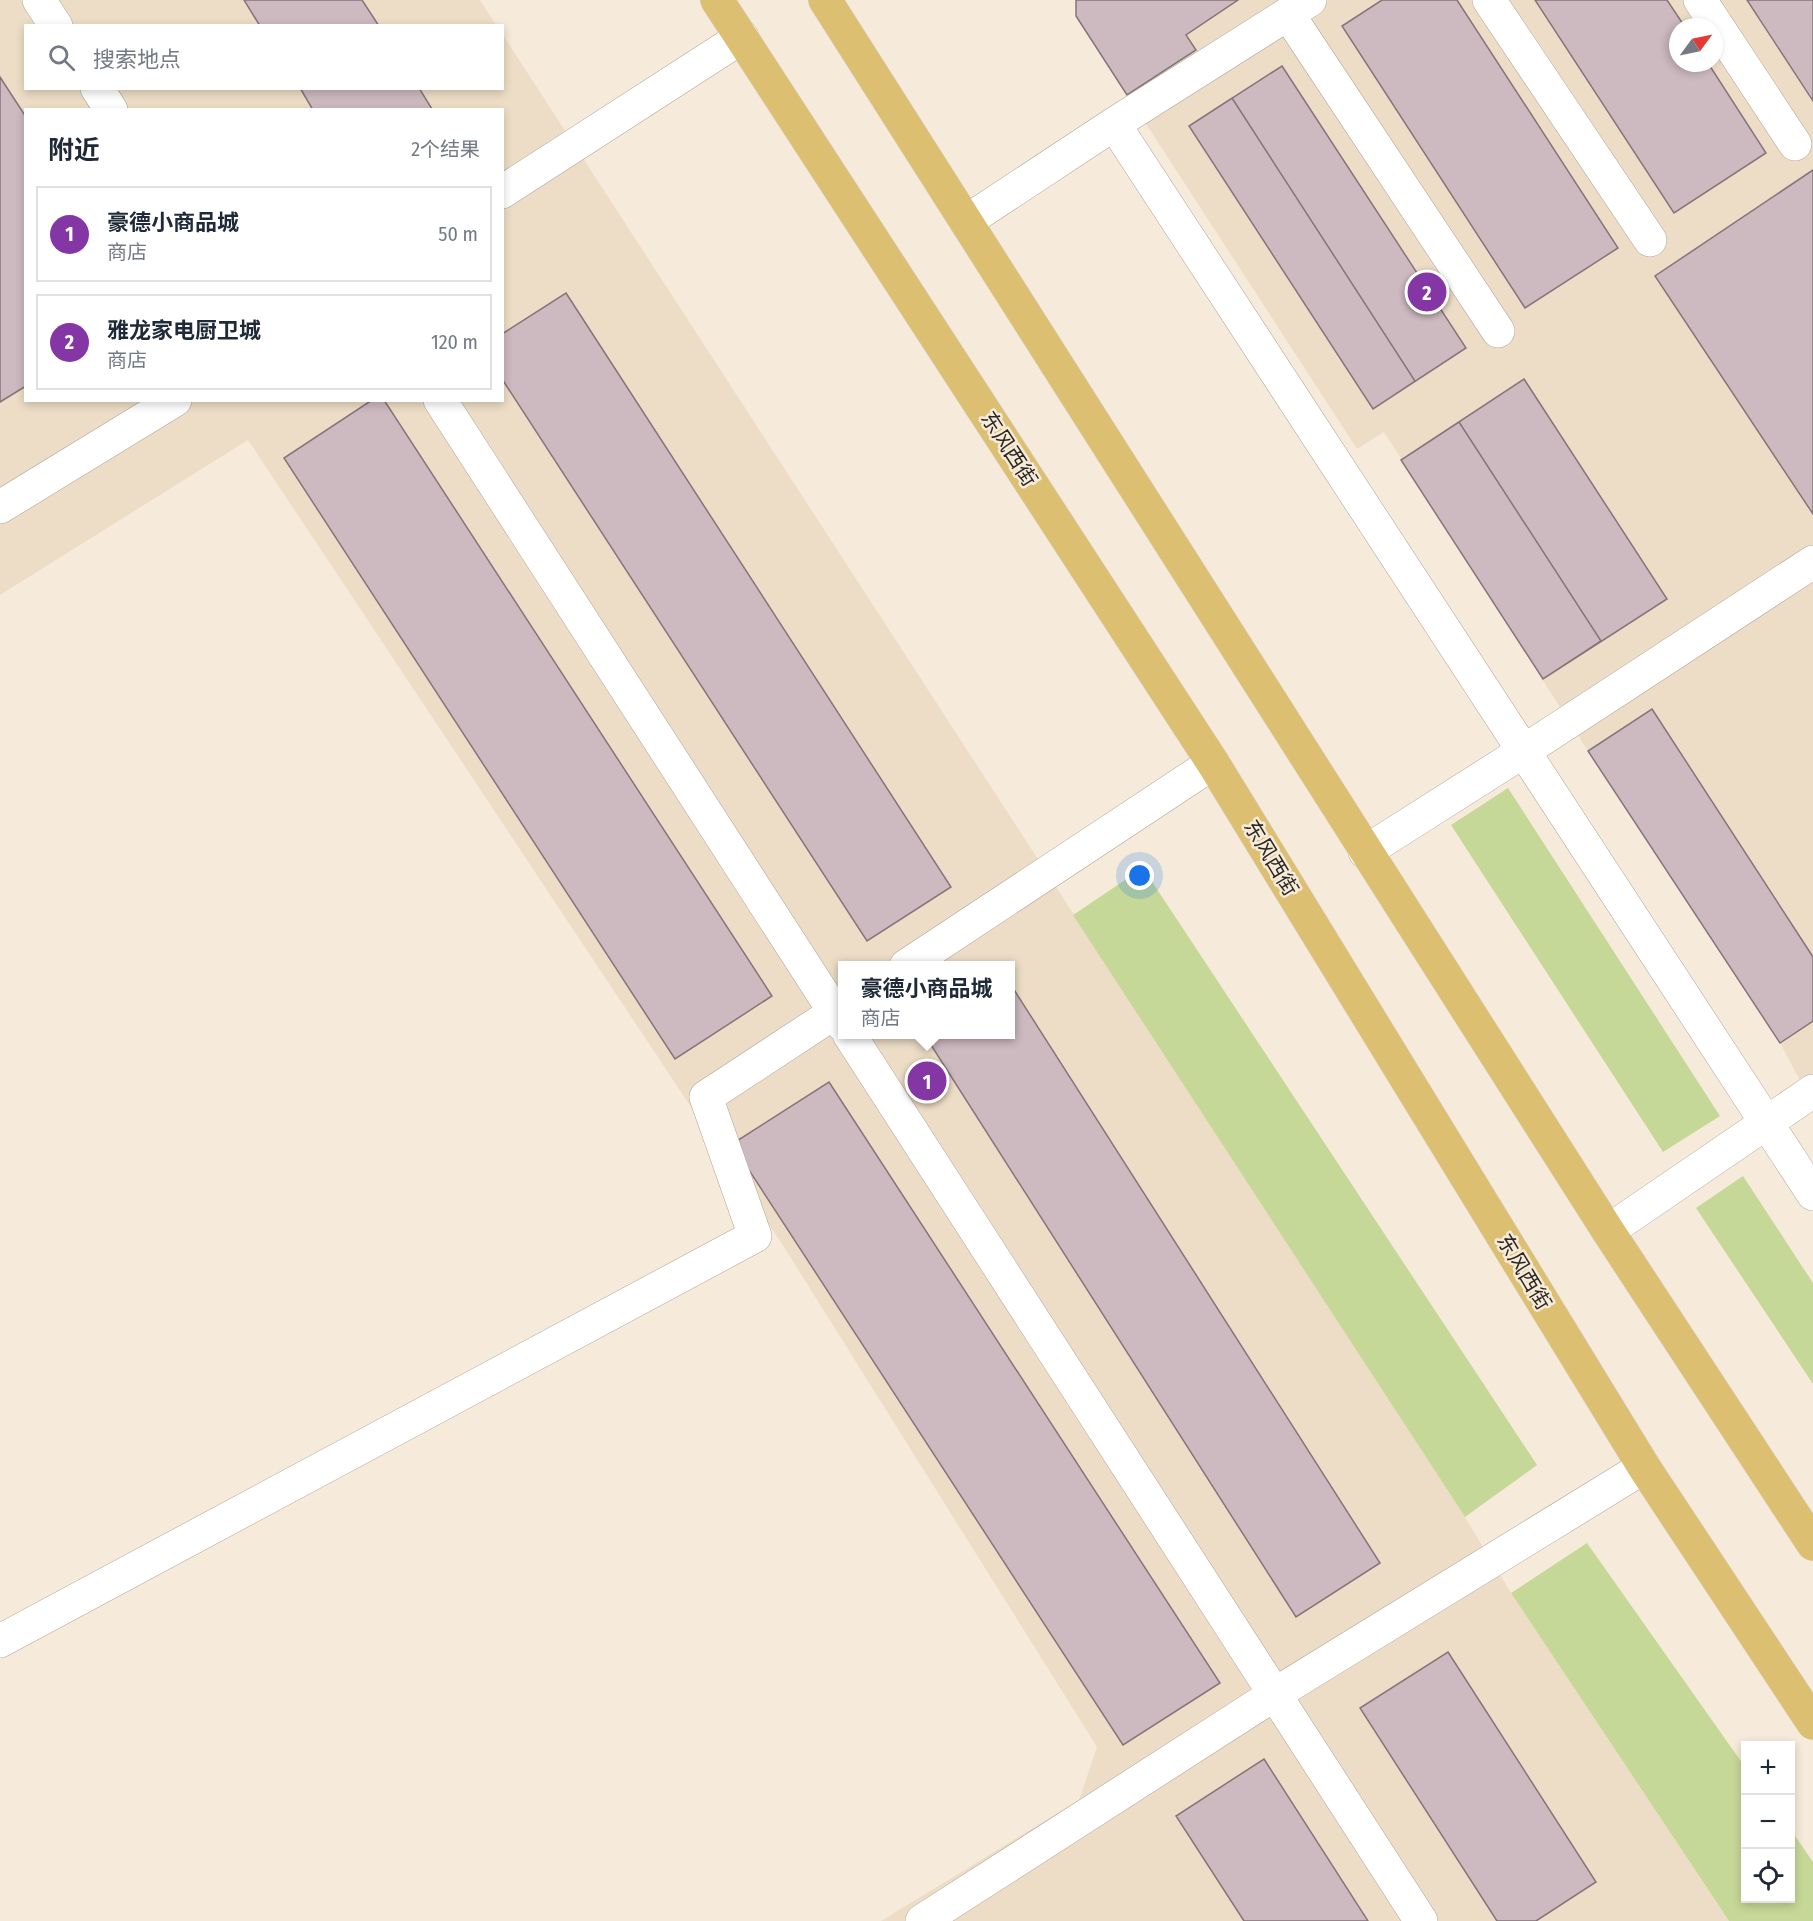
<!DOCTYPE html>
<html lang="zh">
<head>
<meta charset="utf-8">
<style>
	:root { --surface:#fff; --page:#f2f2f3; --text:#1f2937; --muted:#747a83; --line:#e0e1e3; --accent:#8536a5 }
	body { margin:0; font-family:"Fira Sans Condensed","Noto Sans SC",sans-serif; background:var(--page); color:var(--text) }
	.controls { position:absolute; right:18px; bottom:18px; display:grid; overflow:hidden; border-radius:0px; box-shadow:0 3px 9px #0003 }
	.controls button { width:54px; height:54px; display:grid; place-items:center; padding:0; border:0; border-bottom:2px solid var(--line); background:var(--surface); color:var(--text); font:30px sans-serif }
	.compass { position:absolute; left:1669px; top:18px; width:54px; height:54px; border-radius:50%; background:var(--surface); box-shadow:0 3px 9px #0003; rotate:57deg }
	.you { position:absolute; left:1140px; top:876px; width:21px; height:21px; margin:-15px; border:4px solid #fff; border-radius:50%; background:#1a73e8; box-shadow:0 0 0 9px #1a73e833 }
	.badge { display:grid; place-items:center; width:39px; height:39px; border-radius:50%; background:var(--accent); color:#fff; font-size:20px; font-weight:700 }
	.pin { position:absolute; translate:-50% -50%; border:3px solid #fff; box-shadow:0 2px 6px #0006 }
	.popup { position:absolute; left:838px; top:961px; width:177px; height:78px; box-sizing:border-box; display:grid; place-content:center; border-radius:0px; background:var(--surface); filter:drop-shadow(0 2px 4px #0005); font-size:20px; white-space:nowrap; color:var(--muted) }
	.popup b { font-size:22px; color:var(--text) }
	.popup::after { content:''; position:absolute; left:50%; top:100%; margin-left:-12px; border:12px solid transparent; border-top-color:var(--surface) }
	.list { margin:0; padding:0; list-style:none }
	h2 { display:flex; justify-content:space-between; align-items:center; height:78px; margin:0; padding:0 24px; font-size:26px }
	h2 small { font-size:20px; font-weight:400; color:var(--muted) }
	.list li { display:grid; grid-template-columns:39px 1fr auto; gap:18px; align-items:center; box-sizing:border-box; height:96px; margin:0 12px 12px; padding:0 12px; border:2px solid var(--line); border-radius:0px }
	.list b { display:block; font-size:22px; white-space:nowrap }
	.list p { margin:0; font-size:20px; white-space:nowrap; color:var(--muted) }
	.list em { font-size:20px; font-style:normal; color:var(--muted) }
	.icon { flex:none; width:33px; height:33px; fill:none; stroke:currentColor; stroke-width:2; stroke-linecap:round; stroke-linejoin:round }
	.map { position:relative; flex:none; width:1813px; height:1921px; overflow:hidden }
	.search { position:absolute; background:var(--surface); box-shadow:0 3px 9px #0003; left:24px; top:24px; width:480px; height:66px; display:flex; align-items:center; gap:15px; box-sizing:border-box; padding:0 21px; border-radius:0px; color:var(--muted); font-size:22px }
	.panel { position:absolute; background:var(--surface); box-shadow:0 3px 9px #0003; left:24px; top:108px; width:480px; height:294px; border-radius:0px }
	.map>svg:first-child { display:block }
	.built { fill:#edddc6; fill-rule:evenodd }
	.green { fill:#c6d897 }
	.building { fill:#cdb9c0; stroke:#86747a; stroke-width:1.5 }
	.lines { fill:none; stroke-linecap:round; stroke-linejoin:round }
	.minor-casing { stroke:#b0a596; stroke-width:34 }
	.major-casing { stroke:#d5d4d3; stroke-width:34 }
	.minor { stroke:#fff; stroke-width:33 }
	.major { stroke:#dcbf71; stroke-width:33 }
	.labels { text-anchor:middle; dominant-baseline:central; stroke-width:5; stroke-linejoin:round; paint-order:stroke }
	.street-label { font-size:21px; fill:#2c2821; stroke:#f6ebda }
</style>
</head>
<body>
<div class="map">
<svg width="1813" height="1921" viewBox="0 0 1813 1921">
	<rect width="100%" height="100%" fill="#f6ebda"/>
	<!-- built -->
	<path class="built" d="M 0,0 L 480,0 L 496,25 L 26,26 L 26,88 L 502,88 L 503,35 L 1465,1517 L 1511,1593 L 1729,1921 L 881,1921 L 1079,1800 L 1097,1747 L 784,1247 L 248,440 L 0,595 ZM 26,110 L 502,110 L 502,400 L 26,400 ZM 843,966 L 1011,966 L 1011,1034 L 843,1034 Z
		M 1076,0 L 1813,0 L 1813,1100 L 1797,1075 L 1780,1043 L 1588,751 L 1384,432 L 1357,449 L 1076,16 ZM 1678,27 L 1714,27 L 1714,63 L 1678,63 Z"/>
	<!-- green -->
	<path class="green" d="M 1508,788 L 1720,1116 L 1663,1152 L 1451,825 Z
		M 1143,868 L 1537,1465 L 1465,1517 L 1073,915 Z
		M 1743,1176 L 1813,1283 L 1813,1384 L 1696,1208 Z
		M 1587,1543 L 1745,1767 L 1746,1898 L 1790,1898 L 1791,1830 L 1813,1862 L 1813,1921 L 1729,1921 L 1511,1593 Z"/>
	<!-- building -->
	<path class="building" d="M 244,0 L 362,0 L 379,26 L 260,26 Z
		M 1076,0 L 1238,0 L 1186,35 L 1196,50 L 1127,95 L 1076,16 Z
		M 1382,0 L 1457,0 L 1618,248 L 1525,308 L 1342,26 Z
		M 1535,0 L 1667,0 L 1685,27 L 1678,27 L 1678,63 L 1708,63 L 1766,153 L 1674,213 Z
		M 1747,0 L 1813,0 L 1813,101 Z
		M 1282,66 L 1466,348 L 1373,409 L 1189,126 Z
		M 0,77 L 26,117 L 26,386 L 0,402 Z
		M 300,88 L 419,88 L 432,109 L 313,110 Z
		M 1232,98 L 1415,381 L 1373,409 L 1189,126 Z
		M 1813,170 L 1813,514 L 1655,276 Z
		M 566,293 L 951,887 L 867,941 L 502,379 L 502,334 Z
		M 1524,379 L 1667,599 L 1543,679 L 1401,460 Z
		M 372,400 L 384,400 L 772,996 L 675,1059 L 284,458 Z
		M 1459,422 L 1601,641 L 1543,679 L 1401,460 Z
		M 1652,709 L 1813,957 L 1813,1021 L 1780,1043 L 1588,751 Z
		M 1011,985 L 1380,1563 L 1296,1617 L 924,1034 L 1011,1034 Z
		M 829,1082 L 1220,1683 L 1123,1745 L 732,1144 Z
		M 1448,1652 L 1596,1882 L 1536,1921 L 1497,1921 L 1360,1708 Z
		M 1264,1759 L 1368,1921 L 1244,1921 L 1176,1816 Z"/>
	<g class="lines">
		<!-- minor casing -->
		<g class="minor-casing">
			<path id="minor" d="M 39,0 L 56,26
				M 1489,0 L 1650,240
				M 1700,0 L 1795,144
				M 1288,14 L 1498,331
				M 97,88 L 111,110
				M 1114,124 L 1813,1194
				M 502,192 L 742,37
				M 967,221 L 1114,124 L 1310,0
				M 440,400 L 843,1025
				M 0,507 L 175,400
				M 1365,852 L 1524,751 L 1813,562
				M 906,966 L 1213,763
				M 849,1034 L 1421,1921
				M 1608,1231 L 1813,1091
				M 0,1641 L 755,1236 L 706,1097 L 843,1007
				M 922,1921 L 1275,1694 L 1644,1467"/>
		</g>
		<!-- major casing -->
		<g class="major-casing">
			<path id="major" d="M 717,0 L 1213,763 L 1644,1467 L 1813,1723
				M 825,0 L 1608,1231 L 1813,1544"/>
		</g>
		<!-- minor -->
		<use href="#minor" class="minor"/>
		<!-- major -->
		<use href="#major" class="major"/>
	</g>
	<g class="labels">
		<!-- street labels -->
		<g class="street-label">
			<text transform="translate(1009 449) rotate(57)">东风西街</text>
			<text transform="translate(1271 858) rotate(59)">东风西街</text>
			<text transform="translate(1524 1272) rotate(59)">东风西街</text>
		</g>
	</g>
</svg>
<div class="controls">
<button>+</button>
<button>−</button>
<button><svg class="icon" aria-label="locate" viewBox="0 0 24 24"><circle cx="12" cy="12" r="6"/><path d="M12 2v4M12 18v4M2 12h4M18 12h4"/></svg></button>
</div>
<svg class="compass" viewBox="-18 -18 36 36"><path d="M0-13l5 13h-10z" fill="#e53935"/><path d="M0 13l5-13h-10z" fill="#747a83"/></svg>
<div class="you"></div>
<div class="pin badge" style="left:927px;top:1081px">1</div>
<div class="popup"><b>豪德小商品城</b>商店</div>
<div class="pin badge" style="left:1427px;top:292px">2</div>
<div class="search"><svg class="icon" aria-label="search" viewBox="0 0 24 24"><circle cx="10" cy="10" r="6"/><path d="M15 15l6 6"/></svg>搜索地点</div>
<section class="panel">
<h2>附近<small>2个结果</small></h2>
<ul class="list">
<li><span class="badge">1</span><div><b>豪德小商品城</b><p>商店</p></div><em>50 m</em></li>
<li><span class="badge">2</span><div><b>雅龙家电厨卫城</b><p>商店</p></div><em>120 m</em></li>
</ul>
</section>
</div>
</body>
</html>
